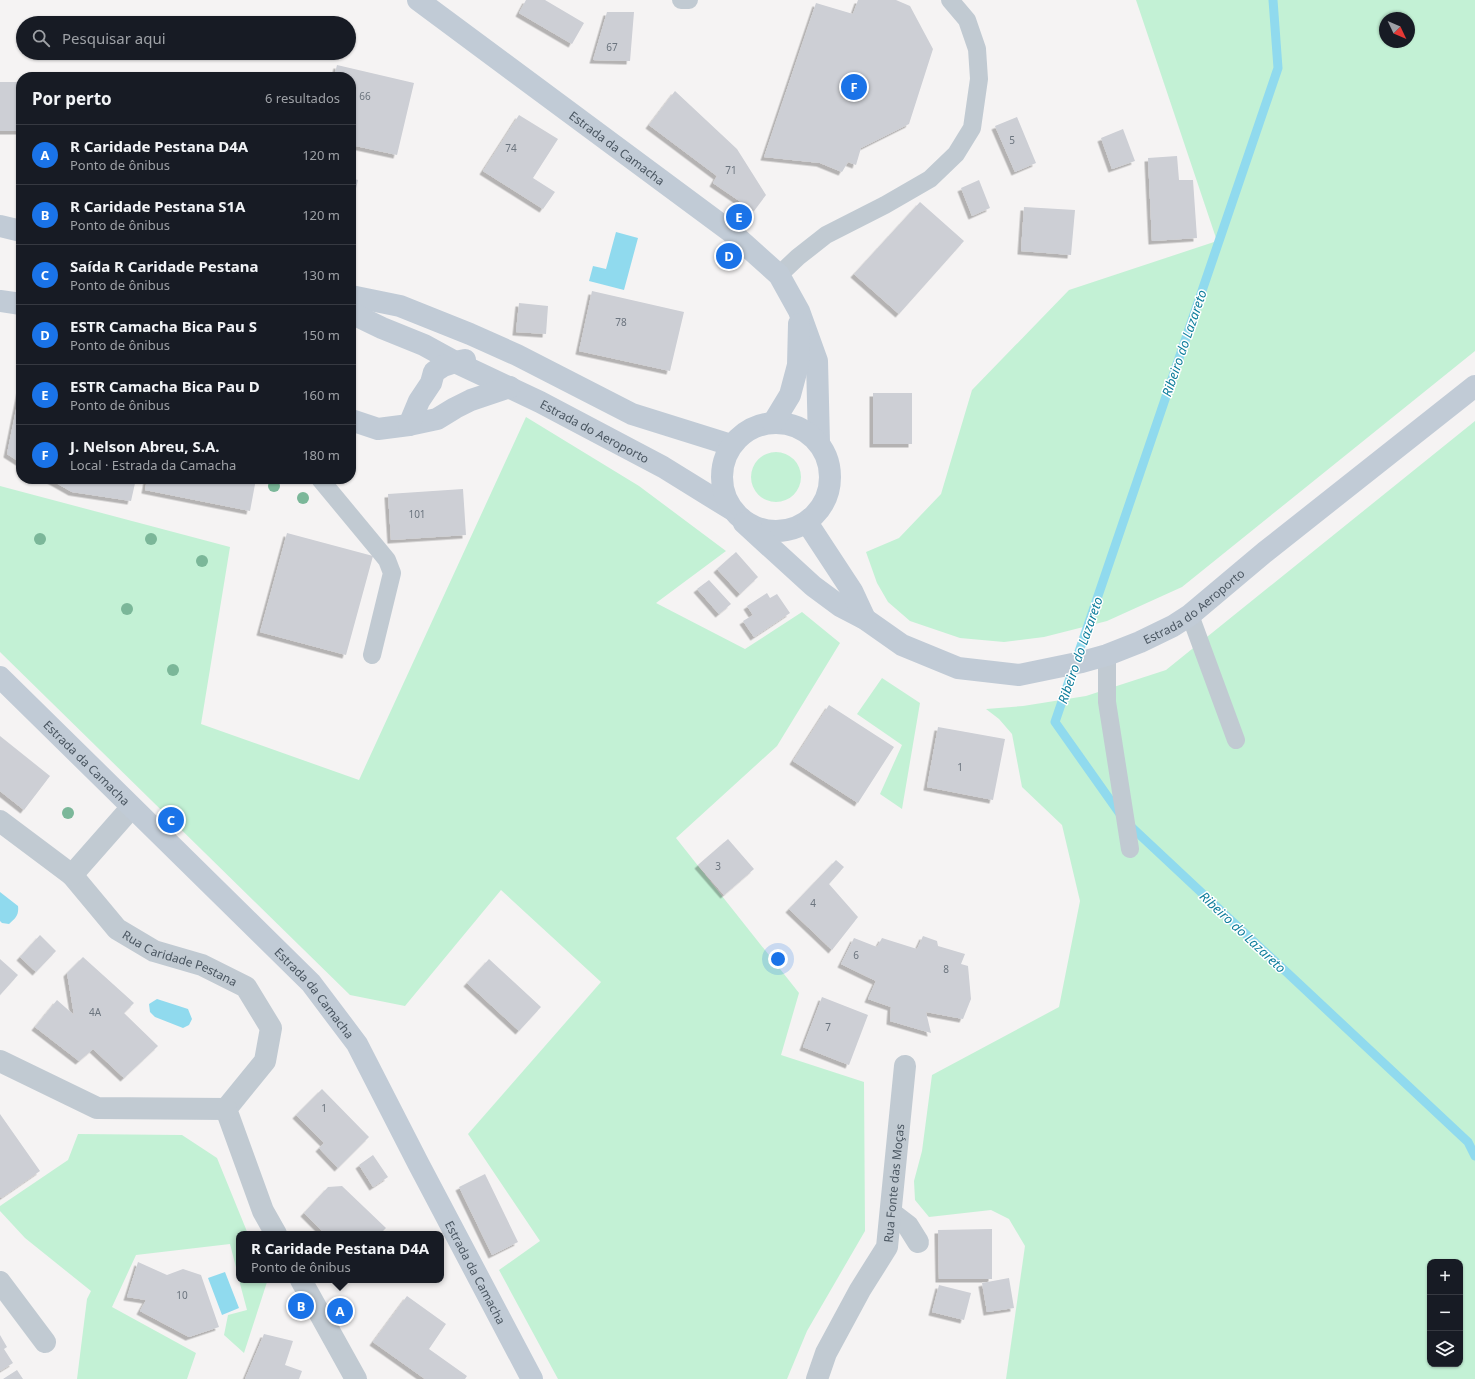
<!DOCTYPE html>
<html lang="pt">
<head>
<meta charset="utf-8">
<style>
	:root { --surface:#171b24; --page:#242831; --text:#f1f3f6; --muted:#9ea1a6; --line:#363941; --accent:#1a73e8 }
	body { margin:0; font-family:"Noto Sans",sans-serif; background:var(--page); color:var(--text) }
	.controls { position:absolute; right:12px; bottom:12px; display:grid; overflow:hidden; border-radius:8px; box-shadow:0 1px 3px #0004 }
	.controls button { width:36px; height:36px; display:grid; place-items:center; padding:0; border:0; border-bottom:1px solid var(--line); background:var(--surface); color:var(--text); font:20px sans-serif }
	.compass { position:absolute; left:1379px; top:12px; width:36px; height:36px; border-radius:50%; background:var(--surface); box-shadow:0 1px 3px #0004; rotate:134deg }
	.you { position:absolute; left:778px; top:959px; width:14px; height:14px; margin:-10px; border:3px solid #fff; border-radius:50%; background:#1a73e8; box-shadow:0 0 0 6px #1a73e833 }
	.badge { display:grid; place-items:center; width:26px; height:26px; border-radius:50%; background:var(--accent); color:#fff; font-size:13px; font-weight:700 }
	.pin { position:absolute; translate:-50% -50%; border:2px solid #fff; box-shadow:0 1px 4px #0006 }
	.popup { position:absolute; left:236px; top:1231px; width:208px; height:52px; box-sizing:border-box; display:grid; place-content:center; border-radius:8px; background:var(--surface); filter:drop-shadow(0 1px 3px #0005); font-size:13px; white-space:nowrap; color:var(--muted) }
	.popup b { font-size:15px; color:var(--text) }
	.popup::after { content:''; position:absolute; left:50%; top:100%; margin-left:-8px; border:8px solid transparent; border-top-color:var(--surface) }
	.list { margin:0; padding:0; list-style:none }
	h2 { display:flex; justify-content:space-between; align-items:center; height:52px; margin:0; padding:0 16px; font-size:17px }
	h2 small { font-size:13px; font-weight:400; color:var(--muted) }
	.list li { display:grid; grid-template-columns:26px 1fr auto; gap:12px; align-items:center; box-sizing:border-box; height:60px; padding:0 16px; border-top:1px solid var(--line) }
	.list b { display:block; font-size:15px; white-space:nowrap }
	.list p { margin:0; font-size:13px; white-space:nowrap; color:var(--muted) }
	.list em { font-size:13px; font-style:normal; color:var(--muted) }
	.icon { flex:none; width:22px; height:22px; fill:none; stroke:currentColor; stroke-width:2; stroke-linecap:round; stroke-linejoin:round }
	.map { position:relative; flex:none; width:1475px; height:1379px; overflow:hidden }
	.search { position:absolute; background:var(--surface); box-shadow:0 1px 3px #0004; left:16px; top:16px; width:340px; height:44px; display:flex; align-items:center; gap:10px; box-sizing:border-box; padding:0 14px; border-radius:22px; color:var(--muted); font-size:15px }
	.panel { position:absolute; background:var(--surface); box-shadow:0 1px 3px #0004; left:16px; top:72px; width:340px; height:412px; border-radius:16px }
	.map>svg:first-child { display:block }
	.grass { fill:#c3f1d5; fill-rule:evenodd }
	.water { fill:#90daee }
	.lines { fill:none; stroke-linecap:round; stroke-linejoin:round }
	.stream { stroke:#90daee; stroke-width:9 }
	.building { fill:#cdcfd5; filter:url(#shadow) }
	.lane { stroke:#c1cad2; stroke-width:18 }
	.street { stroke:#c1cad2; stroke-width:22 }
	.secondary { stroke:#c1cbd6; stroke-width:22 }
	.tree { fill:#7bb799 }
	.labels { text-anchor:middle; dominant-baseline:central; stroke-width:3; stroke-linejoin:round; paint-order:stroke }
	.number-label { font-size:10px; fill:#6b747e }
	.street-label { font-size:12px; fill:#4a5661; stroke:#fff }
	.water-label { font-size:13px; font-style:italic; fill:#0c7c9b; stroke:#fff }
</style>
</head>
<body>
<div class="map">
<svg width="1475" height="1379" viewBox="0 0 1475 1379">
	<defs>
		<filter id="shadow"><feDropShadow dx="-3.5" dy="3.5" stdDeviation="0" flood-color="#0004"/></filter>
	</defs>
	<rect width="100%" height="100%" fill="#f5f3f3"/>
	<!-- grass -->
	<path class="grass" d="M 1136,0 L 1475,0 L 1475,351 L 1182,587 L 1107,621 L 1044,637 L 1004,642 L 960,638 L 910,621 L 888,602 L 877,583 L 866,552 L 899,538 L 941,494 L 972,390 L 1069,290 L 1217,241 ZM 1385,18 L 1409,18 L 1409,42 L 1385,42 Z
		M 526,417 L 639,486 L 726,551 L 656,603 L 745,649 L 802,612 L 840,643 L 777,746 L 676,838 L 799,993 L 781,1055 L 864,1082 L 865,1231 L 807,1331 L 787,1379 L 558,1379 L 499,1270 L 540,1241 L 468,1134 L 601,982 L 501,890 L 405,1006 L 350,995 L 0,652 L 0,486 L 230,547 L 201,724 L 359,780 Z
		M 1475,421 L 1475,1379 L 1006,1379 L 1025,1246 L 1009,1219 L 991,1210 L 929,1217 L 915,1200 L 914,1181 L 922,1151 L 932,1075 L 1059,1007 L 1080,901 L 1062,825 L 1022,787 L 1012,734 L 999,719 L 986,709 L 1023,706 L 1086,696 L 1166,670 ZM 1430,1262 L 1460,1262 L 1460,1364 L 1430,1364 Z
		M751 477a25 25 0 1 1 50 0a25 25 0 1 1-50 0Z
		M 882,678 L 920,703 L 902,809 L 880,794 L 902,745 L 857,714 Z
		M 78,1134 L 182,1135 L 217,1158 L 248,1234 L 239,1234 L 239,1279 L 230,1244 L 136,1255 L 112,1307 L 196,1353 L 187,1379 L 77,1379 L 87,1299 L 91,1291 L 25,1238 L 0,1211 L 0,1206 L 68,1160 Z
		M 239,1280 L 266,1280 L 267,1282 L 244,1353 L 224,1335 L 228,1315 L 247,1310 Z"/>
	<!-- water -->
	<path class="water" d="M 616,232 L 638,238 L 624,290 L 589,281 L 593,266 L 606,269 Z
		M 0,892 L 18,906 C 19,915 16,918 9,924 L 2,923 L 0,921 Z
		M 157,999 L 188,1009 L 192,1019 L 189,1025 L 183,1028 L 155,1017 L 150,1012 L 149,1004 Z
		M 225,1272 L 239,1308 L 222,1315 L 208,1278 Z"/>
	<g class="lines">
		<!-- stream -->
		<path class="stream" d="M 1273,0 L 1278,68 L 1055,722 L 1125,821 L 1468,1142 L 1475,1156"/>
	</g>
	<!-- building -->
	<path class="building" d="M 526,0 L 545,0 L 584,23 L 572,44 L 519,13 Z
		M 858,0 L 896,0 L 910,6 L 933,49 L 909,124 L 861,148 L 856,165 L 848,162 L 842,172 L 820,163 L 764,157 L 816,3 L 853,14 Z
		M 607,12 L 634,12 L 630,61 L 593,60 Z
		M 337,65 L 414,83 L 397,155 L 351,145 L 351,77 L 334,77 Z
		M 0,82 L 21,82 L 21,131 L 0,131 Z
		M 675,91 L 737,149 L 766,195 L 754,211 L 713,183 L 717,176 L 649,125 Z
		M 519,115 L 558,139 L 533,178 L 555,192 L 543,209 L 483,171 Z
		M 1017,117 L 1036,163 L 1015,172 L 995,126 Z
		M 1123,129 L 1135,161 L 1112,169 L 1101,138 Z
		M 1177,156 L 1179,180 L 1193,180 L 1197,238 L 1152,241 L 1148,158 Z
		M 351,178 L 358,180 L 352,205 L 351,205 Z
		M 979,180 L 990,208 L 972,216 L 961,188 Z
		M 920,202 L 964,241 L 899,314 L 854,274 Z
		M 1024,207 L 1075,210 L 1071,255 L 1021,251 Z
		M 592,291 L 684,312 L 670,371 L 579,351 Z
		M 519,303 L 548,306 L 546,334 L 516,332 Z
		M 20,390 L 21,390 L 21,463 L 7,454 Z
		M 873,393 L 912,393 L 912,444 L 873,444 Z
		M 49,479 L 136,479 L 131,501 L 72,492 Z
		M 147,479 L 256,479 L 250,511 L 145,490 Z
		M 463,489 L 466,535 L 391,540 L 388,494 Z
		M 287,533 L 373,556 L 346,655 L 260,632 Z
		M 736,552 L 758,577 L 740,594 L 717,569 Z
		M 709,580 L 731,604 L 719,614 L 697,589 Z
		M 767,593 L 770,598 L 777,594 L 790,613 L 754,637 L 743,621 L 753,615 L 747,606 Z
		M 829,705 L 894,747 L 858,803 L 793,761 Z
		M 938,727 L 1005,739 L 993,800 L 927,787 Z
		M 0,736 L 50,776 L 24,810 L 0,791 Z
		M 728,839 L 754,869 L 724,895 L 698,865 Z
		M 836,860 L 844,867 L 829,884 L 858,917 L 832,950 L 789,909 Z
		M 40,935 L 56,951 L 36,972 L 20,957 Z
		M 923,936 L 937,941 L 938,946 L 965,954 L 961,964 L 968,966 L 971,999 L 963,1019 L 926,1012 L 931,1033 L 890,1021 L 891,1007 L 868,999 L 876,981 L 841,964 L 854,938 L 877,947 L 882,938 L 917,949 Z
		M 83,957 L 134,1003 L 124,1013 L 158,1046 L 124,1078 L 93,1049 L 79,1061 L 35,1027 L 57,1000 L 74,1015 L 67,973 Z
		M 0,959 L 18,975 L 0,995 Z
		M 489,959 L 541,1007 L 519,1031 L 467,983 Z
		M 822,997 L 868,1015 L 849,1065 L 803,1047 Z
		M 322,1089 L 369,1137 L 338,1168 L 319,1148 L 324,1143 L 296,1115 Z
		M 0,1114 L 40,1171 L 1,1198 L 0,1196 Z
		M 373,1155 L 388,1177 L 373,1187 L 359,1165 Z
		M 485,1174 L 518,1242 L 492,1255 L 459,1187 Z
		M 342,1186 L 386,1228 L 380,1234 L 323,1234 L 324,1233 L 304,1213 L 328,1187 Z
		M 992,1229 L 992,1279 L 939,1279 L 938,1230 Z
		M 138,1262 L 167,1275 L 183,1269 L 201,1275 L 219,1327 L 189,1337 L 140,1311 L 146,1300 L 127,1297 Z
		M 1009,1278 L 1014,1308 L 987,1312 L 982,1283 Z
		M 939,1285 L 971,1293 L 964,1320 L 932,1312 Z
		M 407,1296 L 446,1324 L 429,1349 L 467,1376 L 465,1379 L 425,1379 L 373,1342 Z
		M 264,1334 L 293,1341 L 285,1365 L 302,1371 L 299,1379 L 245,1379 Z
		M 0,1335 L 7,1347 L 4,1349 L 13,1363 L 0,1371 Z
		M 17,1370 L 23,1379 L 3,1379 Z"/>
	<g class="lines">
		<!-- lane -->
		<path class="lane" d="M 681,0 L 689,0
			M 779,275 L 798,257 L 826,235 L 885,205 L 930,179 L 956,154 L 972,128 L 979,79 L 977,49 L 967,20 L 950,0
			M 320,479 L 378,549 L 387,560 L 392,573 L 372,655
			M 1190,615 L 1236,740
			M 1107,655 L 1107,702 L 1130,849"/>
		<!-- street -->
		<g class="street">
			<path id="s1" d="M 0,821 L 72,875 L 117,929 L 154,951 L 202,965 L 246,987 L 271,1028 L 265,1061 L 226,1109 L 263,1211 L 276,1234"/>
			<path d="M 72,875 L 131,808"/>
			<path d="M 0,1061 L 97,1108 L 226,1109"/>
			<path d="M 891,1213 L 908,1226 L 918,1242"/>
			<path d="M 301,1280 L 356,1379"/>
			<path d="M 0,1282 L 45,1342"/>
			<path id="s2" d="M 817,1379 L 826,1353 L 860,1290 L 887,1247 L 905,1066"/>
		</g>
		<!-- secondary -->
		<g class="secondary">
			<path id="s3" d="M 418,0 L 731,232 L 779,275 L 799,311 L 817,361 L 819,443"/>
			<path d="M 0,226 L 21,231"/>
			<path d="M 351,296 L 400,306 L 470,334 L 517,355 L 632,414 L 731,445"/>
			<path d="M 0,301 L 21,304"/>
			<path id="s4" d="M 351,313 L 382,328 L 424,345 L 455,362 L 540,402 L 663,467 L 731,509"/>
			<path d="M 351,420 L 378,429 L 409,425 L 437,419 L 455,408 L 471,400 L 510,387"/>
			<circle cx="776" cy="477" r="54"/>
			<path d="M 773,423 L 790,395 L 798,365 L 799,324"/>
			<path d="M 409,425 L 419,401 L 431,383 L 434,372 L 443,366 L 455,362 L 465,360"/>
			<path id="s5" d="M 744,523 L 813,586 L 840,606 L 865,619 L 902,645 L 958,668 L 1019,675 L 1082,662 L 1107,655 L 1140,642 L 1173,626 L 1190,615 L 1265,552 L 1475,386"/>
			<path d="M 808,524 L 852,591 L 865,619"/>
			<path id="s6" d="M 0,677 L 311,983 L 357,1044 L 418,1163 L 532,1379"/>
		</g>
	</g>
	<!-- trees -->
	<g class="tree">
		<circle cx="274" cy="486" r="6"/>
		<circle cx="303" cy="498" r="6"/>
		<circle cx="40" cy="539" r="6"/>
		<circle cx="151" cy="539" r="6"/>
		<circle cx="202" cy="561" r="6"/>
		<circle cx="127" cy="609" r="6"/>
		<circle cx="173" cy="670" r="6"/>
		<circle cx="68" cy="813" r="6"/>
	</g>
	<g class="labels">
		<!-- number labels -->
		<g class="number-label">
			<text x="612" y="47">67</text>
			<text x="365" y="96">66</text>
			<text x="1012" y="140">5</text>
			<text x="511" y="148">74</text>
			<text x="731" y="170">71</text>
			<text x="621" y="322">78</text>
			<text x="417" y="514">101</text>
			<text x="960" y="767">1</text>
			<text x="718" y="866">3</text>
			<text x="813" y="903">4</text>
			<text x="856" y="955">6</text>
			<text x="946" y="969">8</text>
			<text x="95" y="1012">4A</text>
			<text x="828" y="1027">7</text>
			<text x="324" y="1108">1</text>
			<text x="182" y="1295">10</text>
		</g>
		<!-- street labels -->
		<g class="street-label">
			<text stroke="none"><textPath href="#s3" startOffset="248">Estrada da Camacha</textPath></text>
			<text stroke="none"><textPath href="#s4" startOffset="271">Estrada do Aeroporto</textPath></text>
			<text stroke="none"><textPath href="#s5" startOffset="513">Estrada do Aeroporto</textPath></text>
			<text stroke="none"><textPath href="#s6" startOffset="122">Estrada da Camacha</textPath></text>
			<text stroke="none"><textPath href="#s1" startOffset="230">Rua Caridade Pestana</textPath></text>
			<text stroke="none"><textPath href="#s6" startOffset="446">Estrada da Camacha</textPath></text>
			<text stroke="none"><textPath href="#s2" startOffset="214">Rua Fonte das Moças</textPath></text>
			<text stroke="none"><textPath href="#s6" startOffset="770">Estrada da Camacha</textPath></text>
		</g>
		<!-- water labels -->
		<g class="water-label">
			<text transform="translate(1184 343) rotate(-71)">Ribeiro do Lazareto</text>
			<text transform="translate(1080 650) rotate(-71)">Ribeiro do Lazareto</text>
			<text transform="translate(1243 932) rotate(43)">Ribeiro do Lazareto</text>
		</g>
	</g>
</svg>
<div class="controls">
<button>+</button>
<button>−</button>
<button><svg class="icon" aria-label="layers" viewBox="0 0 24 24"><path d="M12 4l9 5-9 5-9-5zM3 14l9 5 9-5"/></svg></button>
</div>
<svg class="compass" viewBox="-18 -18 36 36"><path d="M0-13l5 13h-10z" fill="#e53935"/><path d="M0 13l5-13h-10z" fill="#9ea1a6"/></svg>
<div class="you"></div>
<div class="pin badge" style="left:340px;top:1311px">A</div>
<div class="popup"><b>R Caridade Pestana D4A</b>Ponto de ônibus</div>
<div class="pin badge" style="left:301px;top:1306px">B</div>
<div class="pin badge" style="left:171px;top:820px">C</div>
<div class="pin badge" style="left:729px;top:256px">D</div>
<div class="pin badge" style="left:739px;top:217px">E</div>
<div class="pin badge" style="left:854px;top:87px">F</div>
<div class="search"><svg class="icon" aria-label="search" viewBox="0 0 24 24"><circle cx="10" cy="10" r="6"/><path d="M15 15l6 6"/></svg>Pesquisar aqui</div>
<section class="panel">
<h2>Por perto<small>6 resultados</small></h2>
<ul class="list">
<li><span class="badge">A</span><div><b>R Caridade Pestana D4A</b><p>Ponto de ônibus</p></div><em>120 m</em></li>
<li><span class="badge">B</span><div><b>R Caridade Pestana S1A</b><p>Ponto de ônibus</p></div><em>120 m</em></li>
<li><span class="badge">C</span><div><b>Saída R Caridade Pestana</b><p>Ponto de ônibus</p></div><em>130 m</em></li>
<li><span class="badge">D</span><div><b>ESTR Camacha Bica Pau S</b><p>Ponto de ônibus</p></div><em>150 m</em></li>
<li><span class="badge">E</span><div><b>ESTR Camacha Bica Pau D</b><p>Ponto de ônibus</p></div><em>160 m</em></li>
<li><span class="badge">F</span><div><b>J. Nelson Abreu, S.A.</b><p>Local · Estrada da Camacha</p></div><em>180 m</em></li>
</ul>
</section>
</div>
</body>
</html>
